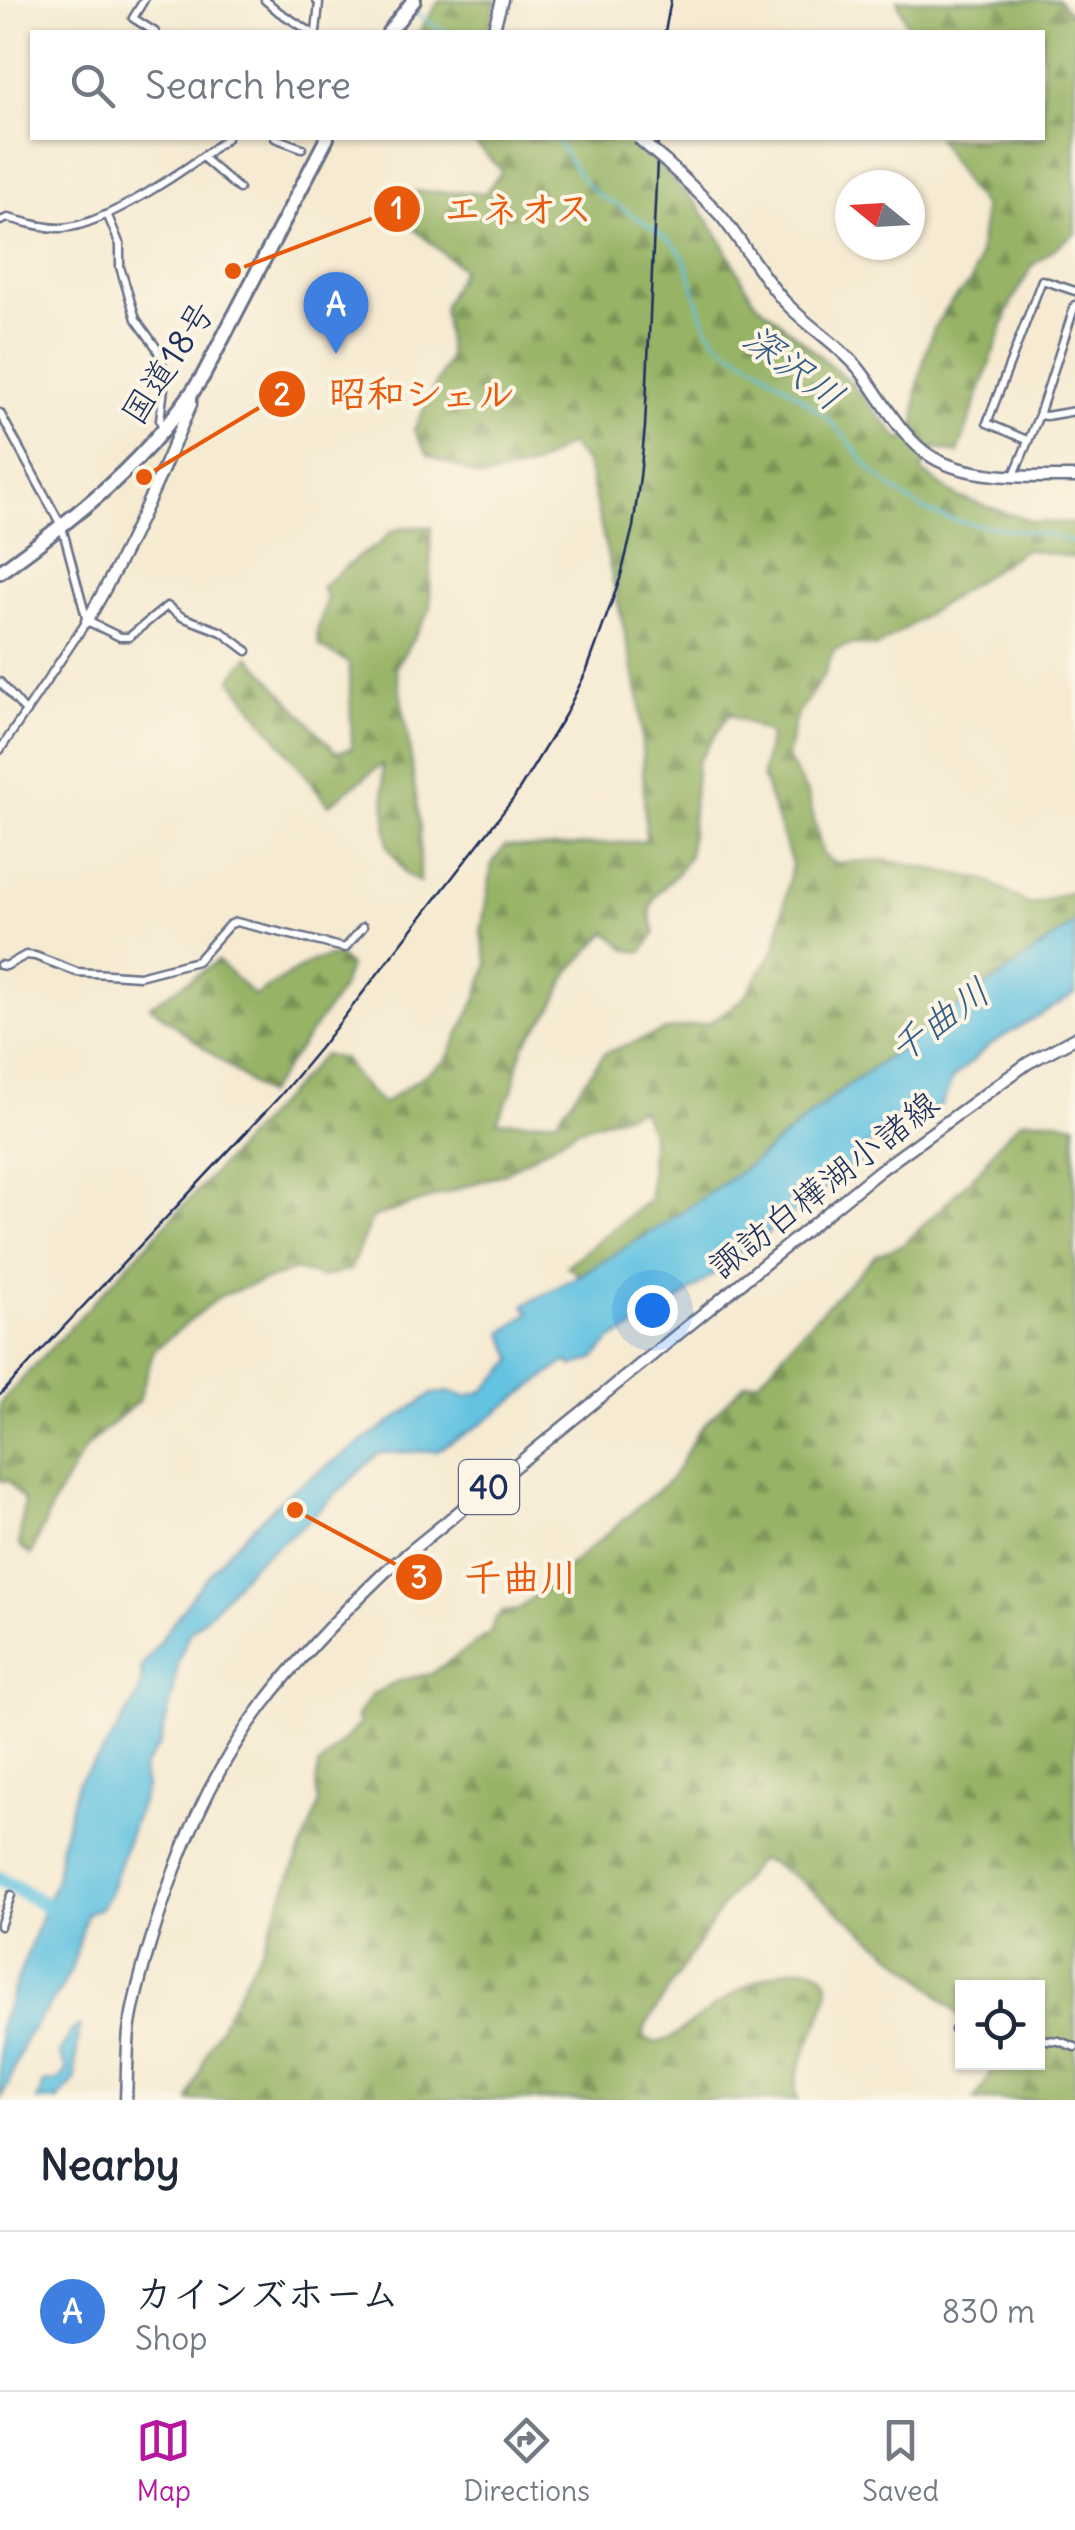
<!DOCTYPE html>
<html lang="en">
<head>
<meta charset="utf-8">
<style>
	:root { --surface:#fff; --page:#f6f6f7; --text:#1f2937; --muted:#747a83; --line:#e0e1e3; --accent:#b5179e }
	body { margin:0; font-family:Delius,"Klee One",sans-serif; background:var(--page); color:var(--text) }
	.controls { position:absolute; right:30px; bottom:30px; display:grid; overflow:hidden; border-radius:0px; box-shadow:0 2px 8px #0004 }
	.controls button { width:90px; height:90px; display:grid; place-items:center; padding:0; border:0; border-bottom:2px solid var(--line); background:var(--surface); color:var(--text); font:50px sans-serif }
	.compass { position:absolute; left:835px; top:170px; width:90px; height:90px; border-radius:50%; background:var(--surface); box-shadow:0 2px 8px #0004; rotate:288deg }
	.you { position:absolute; left:652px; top:1310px; width:35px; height:35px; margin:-25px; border:8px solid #fff; border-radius:50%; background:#1a73e8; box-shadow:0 0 0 15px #1a73e833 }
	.badge { display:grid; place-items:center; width:65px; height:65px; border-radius:50%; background:var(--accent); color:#fff; font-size:32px; font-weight:700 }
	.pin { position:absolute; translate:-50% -82px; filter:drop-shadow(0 2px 5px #0008) }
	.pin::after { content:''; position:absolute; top:52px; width:35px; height:30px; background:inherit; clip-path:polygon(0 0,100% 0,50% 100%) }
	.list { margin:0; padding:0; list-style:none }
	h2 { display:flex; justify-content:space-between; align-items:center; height:130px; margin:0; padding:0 40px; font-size:42px }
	h2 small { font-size:32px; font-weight:400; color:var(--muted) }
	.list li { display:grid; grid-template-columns:65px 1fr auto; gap:30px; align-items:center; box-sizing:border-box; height:160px; padding:0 40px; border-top:2px solid var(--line) }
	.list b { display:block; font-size:38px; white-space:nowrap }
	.list p { margin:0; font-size:32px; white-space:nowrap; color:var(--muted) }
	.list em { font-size:32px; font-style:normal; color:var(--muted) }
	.icon { flex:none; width:55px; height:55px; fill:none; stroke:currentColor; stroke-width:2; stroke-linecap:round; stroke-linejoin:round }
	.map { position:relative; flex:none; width:1075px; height:2100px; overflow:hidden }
	.search { position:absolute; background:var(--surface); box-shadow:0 2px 8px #0004; left:30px; right:30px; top:30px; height:110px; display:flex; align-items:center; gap:25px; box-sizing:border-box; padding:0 35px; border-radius:0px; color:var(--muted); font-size:38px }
	.sheet { height:290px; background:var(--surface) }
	nav { display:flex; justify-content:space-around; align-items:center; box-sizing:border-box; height:140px; border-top:2px solid var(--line); background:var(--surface); font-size:28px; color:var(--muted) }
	nav a { display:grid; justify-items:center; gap:5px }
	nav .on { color:var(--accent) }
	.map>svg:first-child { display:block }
	.forest { fill:url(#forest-firs); stroke:#597262; stroke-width:2.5; fill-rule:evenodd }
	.water { fill:#63c3e1; stroke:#3f79a0; stroke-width:2.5 }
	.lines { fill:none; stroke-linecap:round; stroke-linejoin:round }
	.stream { stroke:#63c3e1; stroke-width:2.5 }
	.river { stroke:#63c3e1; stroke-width:15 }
	.street-casing { stroke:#687086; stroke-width:11 }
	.secondary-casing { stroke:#687086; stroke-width:15 }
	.primary-casing { stroke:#687086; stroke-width:15 }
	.highway-casing { stroke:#687086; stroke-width:18 }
	.street { stroke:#fff; stroke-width:6 }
	.secondary { stroke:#fff; stroke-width:10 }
	.primary { stroke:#fff; stroke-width:10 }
	.highway { stroke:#fff; stroke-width:12 }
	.rail { stroke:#1b2f5e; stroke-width:2.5 }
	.secondary-bridge-casing { stroke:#687086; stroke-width:15; stroke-linecap:butt }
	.secondary-bridge { stroke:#fff; stroke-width:10 }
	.labels { text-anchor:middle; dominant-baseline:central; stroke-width:8; stroke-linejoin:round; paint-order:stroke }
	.shield { fill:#fcf5e5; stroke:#5e6a86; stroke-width:2.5 }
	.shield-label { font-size:32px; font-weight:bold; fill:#1b2f5e }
	.street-label { font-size:35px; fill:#1b2f5e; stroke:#fcf5e5 }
	.water-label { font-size:38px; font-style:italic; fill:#315b85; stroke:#fcf5e5 }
	.leader { fill:none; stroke:#e8590c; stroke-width:4 }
	.callout-dot { fill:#e8590c; stroke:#fcf5e5; stroke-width:4 }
	.mark-label { font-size:30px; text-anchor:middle; font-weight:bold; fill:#fff }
	.callout-label { font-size:38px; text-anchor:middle; font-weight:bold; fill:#e8590c; stroke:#fcf5e5; stroke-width:8; stroke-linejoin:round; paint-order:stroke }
</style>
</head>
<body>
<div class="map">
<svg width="1075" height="2100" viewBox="0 0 1075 2100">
	<defs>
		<pattern id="forest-firs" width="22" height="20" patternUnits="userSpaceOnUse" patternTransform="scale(2.5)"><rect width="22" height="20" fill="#97b466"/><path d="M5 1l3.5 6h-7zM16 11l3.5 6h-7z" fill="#7a9357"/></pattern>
	</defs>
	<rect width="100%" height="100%" fill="#fcf5e5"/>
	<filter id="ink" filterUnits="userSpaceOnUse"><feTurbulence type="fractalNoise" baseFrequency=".01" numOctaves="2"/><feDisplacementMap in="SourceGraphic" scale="20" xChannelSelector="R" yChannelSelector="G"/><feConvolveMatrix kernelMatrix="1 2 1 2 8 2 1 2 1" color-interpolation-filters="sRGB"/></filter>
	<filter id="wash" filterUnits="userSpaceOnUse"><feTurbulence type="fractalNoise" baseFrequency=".0048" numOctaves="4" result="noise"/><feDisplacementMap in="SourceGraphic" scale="40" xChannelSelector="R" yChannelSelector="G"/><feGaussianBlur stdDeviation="2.25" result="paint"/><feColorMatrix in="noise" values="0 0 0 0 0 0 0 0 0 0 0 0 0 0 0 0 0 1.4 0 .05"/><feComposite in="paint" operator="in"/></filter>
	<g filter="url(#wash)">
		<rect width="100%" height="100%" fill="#f6ead1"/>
		<!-- forest -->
		<path class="forest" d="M 440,0 L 496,0 L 490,24 L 492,32 L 419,32 Z
			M 897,0 L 1058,0 L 1075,19 L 1075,233 L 1033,265 L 1011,303 L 958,453 L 933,448 L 921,471 L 958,497 L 1034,522 L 1075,524 L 1075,558 L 1025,549 L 877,647 L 854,644 L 834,650 L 824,675 L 796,716 L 787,758 L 808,795 L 823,855 L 834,863 L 886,860 L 986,880 L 1030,905 L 1075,891 L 1075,923 L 837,1093 L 747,1167 L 669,1221 L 580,1275 L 567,1266 L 650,1199 L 651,1133 L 641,1109 L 578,1129 L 505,1173 L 372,1218 L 350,1270 L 322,1277 L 295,1270 L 220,1296 L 154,1350 L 139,1400 L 85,1448 L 54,1502 L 31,1555 L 19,1545 L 24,1501 L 9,1481 L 0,1480 L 0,1403 L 323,1055 L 344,1059 L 356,1078 L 382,1104 L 446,1060 L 476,1000 L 488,964 L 481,933 L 492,864 L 505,846 L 541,848 L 646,841 L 640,701 L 587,464 L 569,444 L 535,465 L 483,478 L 428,455 L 414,430 L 449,357 L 443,307 L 462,269 L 413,228 L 392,191 L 485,193 L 502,171 L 470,138 L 631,138 L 696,203 L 721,240 L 753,299 L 850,382 L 901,441 L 915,429 L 917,388 L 926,352 L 934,328 L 950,303 L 971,282 L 978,260 L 983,221 L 983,206 L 969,189 L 937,138 L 1042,138 L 1042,32 L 910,32 ZM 729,714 L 770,734 L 762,775 L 792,864 L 776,947 L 744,998 L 709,1023 L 666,1030 L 605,1053 L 557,1119 L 528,1122 L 497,1121 L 514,1087 L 518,1064 L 524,1045 L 553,1007 L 569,972 L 607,932 L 628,950 L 642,952 L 655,934 L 650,913 L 652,904 L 657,894 L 678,873 L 689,855 L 697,763 Z
			M 406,527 L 431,527 L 430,610 L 396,667 L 408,737 L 420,826 L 420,883 L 405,873 L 388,846 L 382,764 L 329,805 L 231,679 L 249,656 L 336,752 L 352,748 L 349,663 L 319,646 L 317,632 L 327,597 L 321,587 L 359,556 L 378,545 L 391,531 Z
			M 337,955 L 349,966 L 341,990 L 266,1095 L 150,1006 L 218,961 L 254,996 L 312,961 Z
			M 1022,1120 L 1054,1120 L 1075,1124 L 1075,2100 L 974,2100 L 991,2074 L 990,2063 L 1038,2062 L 1038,1988 L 962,1988 L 962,2018 L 920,1976 L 798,1879 L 770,1862 L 758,1860 L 723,1905 L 646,2025 L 643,2037 L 656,2043 L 669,2039 C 703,2016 772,1958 813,1969 C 860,1981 781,2066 798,2100 L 189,2100 L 209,2047 L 263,1945 L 319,1805 L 316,1788 L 318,1767 L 360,1723 L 356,1717 L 373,1694 L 400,1680 L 431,1674 L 490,1633 L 495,1619 L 503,1612 L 518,1610 L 672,1478 L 699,1430 L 745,1383 L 759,1381 L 804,1329 L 876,1255 L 903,1245 L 982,1168 L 997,1145 Z"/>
		<!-- water -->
		<path class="water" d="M 1075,923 L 1075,994 L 991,1044 L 953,1078 L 942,1104 L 914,1123 L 902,1116 L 866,1147 L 861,1162 L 662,1313 L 611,1340 L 595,1358 L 572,1366 L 567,1361 L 475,1428 L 437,1451 L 379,1453 L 303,1525 L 252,1565 L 214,1609 L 189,1633 L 178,1662 L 173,1693 L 160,1744 L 142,1770 L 146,1787 L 108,1897 L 100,1908 L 87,1913 L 72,1967 L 61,1989 L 25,2039 L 8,2085 L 0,2098 L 0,2025 L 56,1879 L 61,1844 L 77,1783 L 104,1751 L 138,1696 L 142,1680 L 141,1668 L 194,1593 L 233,1546 L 287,1494 L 432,1394 L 452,1392 L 465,1397 L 484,1391 L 514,1360 L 503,1333 L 529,1313 L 524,1305 L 582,1274 L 669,1221 L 747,1167 L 837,1094 Z
			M 80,2026 L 75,2066 L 76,2079 L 57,2100 L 37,2100 L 44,2083 L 59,2080 L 67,2070 L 59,2054 L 72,2030 Z"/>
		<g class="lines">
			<!-- stream -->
			<path class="stream" d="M 413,12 L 445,32
				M 555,138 C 570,161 587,195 616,204 C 631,215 668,236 678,249 C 697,275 694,315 716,339 C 730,354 752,359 767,372 C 791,390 817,408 838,429 C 851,442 860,458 872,470 C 886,485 915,507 934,514 C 980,531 1030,526 1075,543"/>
			<!-- river -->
			<path class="river" d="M 0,1879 L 40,1902 L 60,1917"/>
		</g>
	</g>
	<g filter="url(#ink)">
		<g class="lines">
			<!-- street casing -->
			<g class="street-casing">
				<path id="street" d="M 144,0 L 133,18 L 155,32
					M 265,0 L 279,12 L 311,32
					M 316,0 L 319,3 L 316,32
					M 275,138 L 302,148
					M 202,157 L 239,189
					M 108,216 L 120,245 L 120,267 L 136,319 L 156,347 L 162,362 L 164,388 L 160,420 L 162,426
					M 0,221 L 8,218 C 25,222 45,229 62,228 C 105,226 193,165 227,138
					M 0,413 L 62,527 L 87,621 L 0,750
					M 1039,415 L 1046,416 L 1075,411
					M 1027,440 L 987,423 L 1042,280 L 1075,291
					M 1014,475 L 1039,415 L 1075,305
					M 87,621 L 120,637 L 129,637 L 167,606 L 182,617 L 222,632 L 247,651
					M 0,682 L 26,712
					M 0,965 L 6,966 L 26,955 L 35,956 L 77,972 L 139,976 L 197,961 L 229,925 L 236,922 L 345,948 L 363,927
					M 0,1926 L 11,1895
					M 955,2030 L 962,2035
					M 1038,2039 L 1059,2041 L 1075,2047"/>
			</g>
			<!-- secondary casing -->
			<g class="secondary-casing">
				<path id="secondary" d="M 497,32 L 495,24 L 502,0
					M 666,162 C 685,180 704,197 721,216 C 744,244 761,276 785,302 C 808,327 837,343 859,369 C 881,397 902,439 932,457 C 970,480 1032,477 1075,477
					M 87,621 C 128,551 159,479 191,404 L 191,395"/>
			</g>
			<!-- primary casing -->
			<g class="primary-casing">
				<path id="primary" d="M 126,2100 C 127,2077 127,2053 129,2031 C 134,1998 143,1966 153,1934 C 178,1853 210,1774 262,1706 C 299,1657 342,1613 386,1571 L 879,1171 L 1028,1063 L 1075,1038"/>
			</g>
			<!-- highway casing -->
			<g class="highway-casing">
				<path id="highway" d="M 389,32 L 414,0
					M 0,572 C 81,513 148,461 203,376 L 327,138"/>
			</g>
			<!-- street -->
			<use href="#street" class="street"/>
			<!-- secondary -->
			<use href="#secondary" class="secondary"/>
			<!-- primary -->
			<use href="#primary" class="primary"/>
			<!-- highway -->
			<use href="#highway" class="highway"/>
			<!-- rail -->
			<path class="rail" d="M 665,32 L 671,0
				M 0,1395 L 280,1096 L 320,1048 L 514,798 L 565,715 L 587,670 L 620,579 L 633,527 L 640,477 L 645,427 L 658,138"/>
			<!-- secondary-bridge casing -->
			<g class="secondary-bridge-casing">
				<path id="secondary-bridge" d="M 638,138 L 666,162"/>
			</g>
			<!-- secondary-bridge -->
			<use href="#secondary-bridge" class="secondary-bridge"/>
		</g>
	</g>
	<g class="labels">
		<!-- shield labels -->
		<rect class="shield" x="459" y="1460" width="60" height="54" rx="8"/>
		<g class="shield-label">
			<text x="489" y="1487">40</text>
		</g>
		<!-- street labels -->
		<g class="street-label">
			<text transform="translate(167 362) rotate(-57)">国道18号</text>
			<text transform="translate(823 1184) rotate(-38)">諏訪白樺湖小諸線</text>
		</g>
		<!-- water labels -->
		<g class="water-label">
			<text transform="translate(794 367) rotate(37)">深沢川</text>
			<text transform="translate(939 1020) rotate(-36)">千曲川</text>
		</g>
	</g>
	<!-- callouts -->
	<path class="leader" d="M233 271L397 209M144 477L282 394M295 1510L419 1577"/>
	<g class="callout-dot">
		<circle cx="233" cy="271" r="10"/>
		<circle cx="144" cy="477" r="10"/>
		<circle cx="295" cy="1510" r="10"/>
		<circle cx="397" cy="209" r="25"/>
		<circle cx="282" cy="394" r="25"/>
		<circle cx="419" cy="1577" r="25"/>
	</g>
	<g class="mark-label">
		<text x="397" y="219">1</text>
		<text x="282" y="405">2</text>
		<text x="419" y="1588">3</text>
	</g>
	<g class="callout-label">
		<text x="518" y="222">エネオス</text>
		<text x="422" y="407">昭和シェル</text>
		<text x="521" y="1591">千曲川</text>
	</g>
</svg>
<div class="controls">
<button><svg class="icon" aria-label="locate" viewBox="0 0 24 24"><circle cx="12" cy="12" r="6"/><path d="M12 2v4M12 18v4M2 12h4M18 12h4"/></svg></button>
</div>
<svg class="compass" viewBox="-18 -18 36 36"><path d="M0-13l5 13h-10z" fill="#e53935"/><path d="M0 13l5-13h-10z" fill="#747a83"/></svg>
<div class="you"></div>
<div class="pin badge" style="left:336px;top:354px;background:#3f7fe0">A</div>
<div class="search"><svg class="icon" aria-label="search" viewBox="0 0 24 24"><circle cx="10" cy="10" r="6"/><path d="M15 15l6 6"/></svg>Search here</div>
</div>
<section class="sheet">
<h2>Nearby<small></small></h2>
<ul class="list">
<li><span class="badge" style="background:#3f7fe0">A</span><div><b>カインズホーム</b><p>Shop</p></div><em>830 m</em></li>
</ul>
</section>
<nav>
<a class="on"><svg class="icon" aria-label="map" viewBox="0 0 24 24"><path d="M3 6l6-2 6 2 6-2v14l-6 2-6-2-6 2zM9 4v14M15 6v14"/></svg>Map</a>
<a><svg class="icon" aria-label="directions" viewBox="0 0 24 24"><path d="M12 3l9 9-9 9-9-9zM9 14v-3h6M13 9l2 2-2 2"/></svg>Directions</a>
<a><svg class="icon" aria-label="saved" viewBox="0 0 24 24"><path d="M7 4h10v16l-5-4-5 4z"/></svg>Saved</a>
</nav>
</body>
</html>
